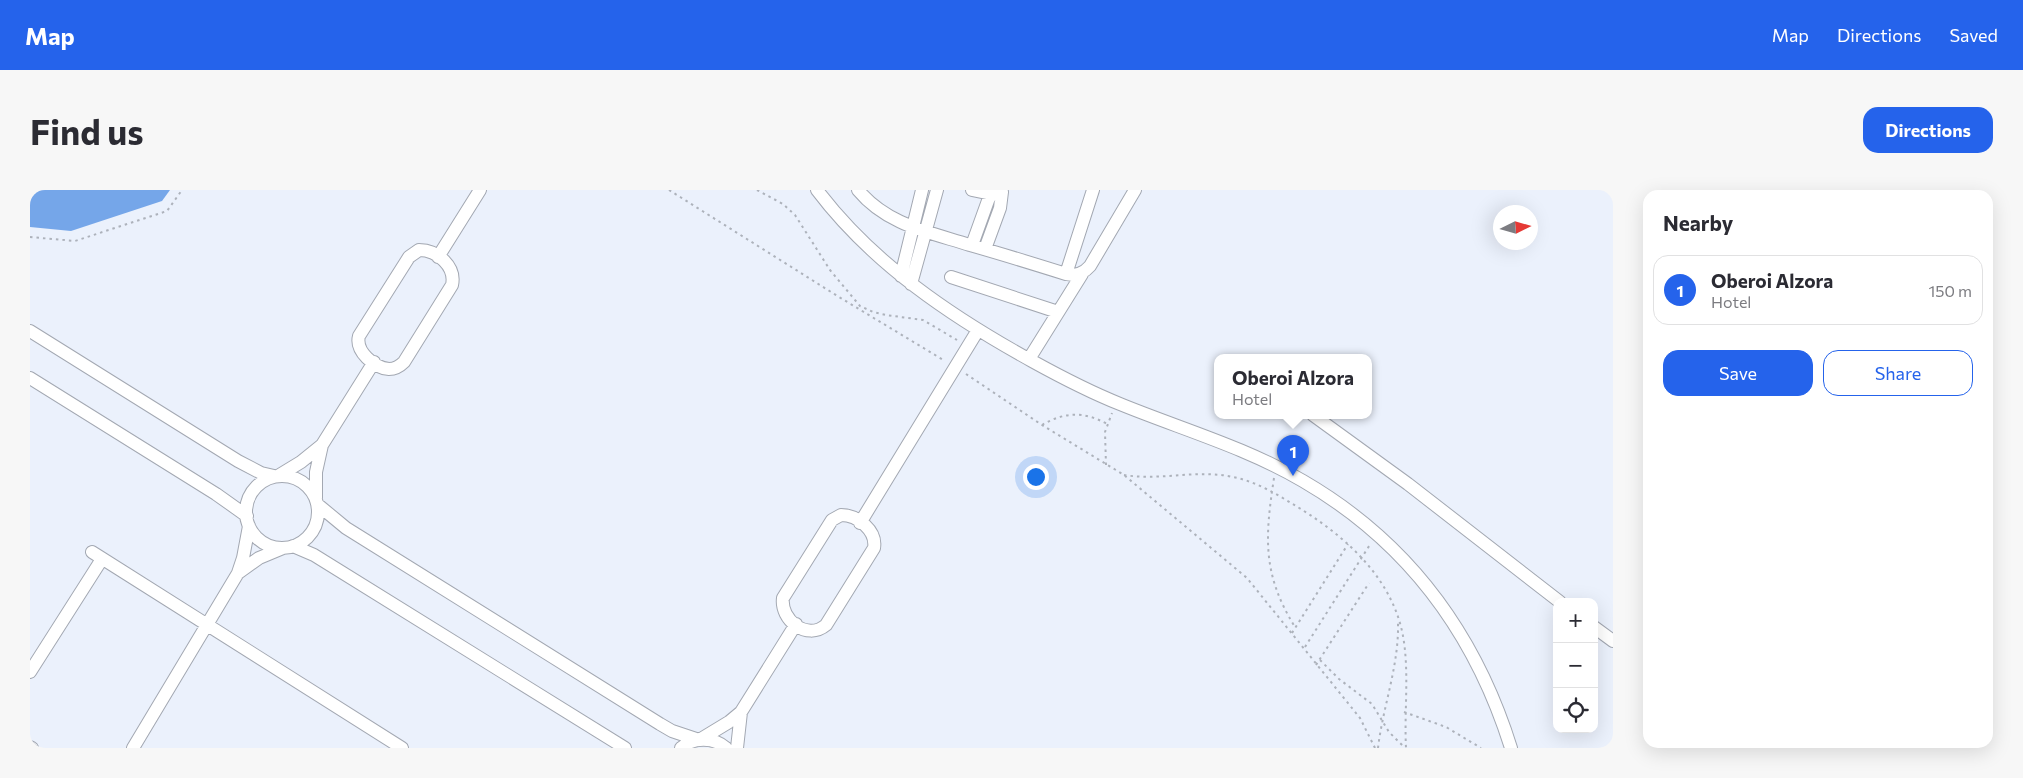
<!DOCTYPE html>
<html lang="en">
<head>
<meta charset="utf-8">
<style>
	:root { --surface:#fff; --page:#f7f7f7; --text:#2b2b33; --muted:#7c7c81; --line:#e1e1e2; --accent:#2563eb }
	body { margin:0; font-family:Commissioner,sans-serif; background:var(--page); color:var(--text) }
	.controls { position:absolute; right:15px; bottom:15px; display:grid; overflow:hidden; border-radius:10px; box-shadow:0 5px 20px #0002 }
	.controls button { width:45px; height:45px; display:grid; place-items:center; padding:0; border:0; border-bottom:1px solid var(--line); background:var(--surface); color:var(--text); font:25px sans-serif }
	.compass { position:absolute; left:1463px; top:15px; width:45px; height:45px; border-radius:50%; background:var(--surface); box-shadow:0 5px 20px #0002; rotate:85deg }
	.you { position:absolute; left:1005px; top:286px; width:18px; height:18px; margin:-12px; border:4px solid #fff; border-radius:50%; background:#1a73e8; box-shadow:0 0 0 8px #1a73e833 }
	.badge { display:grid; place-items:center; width:32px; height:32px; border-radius:50%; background:var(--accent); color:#fff; font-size:16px; font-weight:700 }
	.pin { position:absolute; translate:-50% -41px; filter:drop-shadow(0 1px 2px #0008) }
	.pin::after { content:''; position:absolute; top:26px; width:18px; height:15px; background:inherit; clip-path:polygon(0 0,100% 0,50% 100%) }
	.popup { position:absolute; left:1184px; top:164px; width:158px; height:65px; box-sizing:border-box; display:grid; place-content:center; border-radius:10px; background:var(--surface); filter:drop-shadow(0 1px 4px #0005); font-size:16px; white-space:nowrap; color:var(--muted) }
	.popup b { font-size:19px; color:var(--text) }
	.popup::after { content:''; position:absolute; left:50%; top:100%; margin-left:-10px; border:10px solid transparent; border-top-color:var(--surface) }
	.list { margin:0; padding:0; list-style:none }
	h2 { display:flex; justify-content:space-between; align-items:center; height:65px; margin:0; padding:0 20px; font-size:21px }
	h2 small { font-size:16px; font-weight:400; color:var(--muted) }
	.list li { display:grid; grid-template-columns:32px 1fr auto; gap:15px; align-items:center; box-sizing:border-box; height:70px; margin:0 10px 10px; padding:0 10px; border:1px solid var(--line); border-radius:15px }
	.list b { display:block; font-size:19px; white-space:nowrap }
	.list p { margin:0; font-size:16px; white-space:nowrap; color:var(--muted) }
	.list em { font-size:16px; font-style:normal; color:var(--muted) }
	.actions { display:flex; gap:10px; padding:15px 20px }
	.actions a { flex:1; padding:11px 0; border:1px solid var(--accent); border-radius:15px; text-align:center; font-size:18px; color:var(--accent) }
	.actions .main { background:var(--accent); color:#fff }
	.icon { flex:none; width:28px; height:28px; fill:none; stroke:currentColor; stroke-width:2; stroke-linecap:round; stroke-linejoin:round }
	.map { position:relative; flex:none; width:1583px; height:558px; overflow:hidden; border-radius:15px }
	header { display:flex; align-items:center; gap:30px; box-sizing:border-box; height:70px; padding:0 25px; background:var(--accent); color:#fff }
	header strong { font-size:24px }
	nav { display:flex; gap:28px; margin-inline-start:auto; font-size:18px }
	.intro { display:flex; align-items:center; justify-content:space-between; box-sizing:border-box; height:120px; padding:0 30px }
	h1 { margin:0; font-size:35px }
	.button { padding:12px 22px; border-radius:15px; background:var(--accent); color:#fff; font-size:18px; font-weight:700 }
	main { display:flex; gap:30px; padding:0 30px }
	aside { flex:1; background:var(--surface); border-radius:15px; box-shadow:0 5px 20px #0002 }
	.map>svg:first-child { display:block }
	.water { fill:#75a6e9 }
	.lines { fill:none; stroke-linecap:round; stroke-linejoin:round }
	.minor-casing { stroke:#a3a8b2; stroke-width:14 }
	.path { stroke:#adb2bb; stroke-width:2; stroke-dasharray:2.5 4; stroke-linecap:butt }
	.minor { stroke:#fff; stroke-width:12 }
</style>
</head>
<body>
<header>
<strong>Map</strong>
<nav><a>Map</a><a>Directions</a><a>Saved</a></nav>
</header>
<div class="intro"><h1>Find us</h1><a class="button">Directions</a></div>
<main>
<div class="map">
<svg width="1583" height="558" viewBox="0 0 1583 558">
	<rect width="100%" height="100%" fill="#ebf1fc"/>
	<!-- water -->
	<path class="water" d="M 0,0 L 140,0 L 132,11 L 41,41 L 0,37 Z"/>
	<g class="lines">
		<!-- minor casing -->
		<g class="minor-casing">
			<path id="minor" d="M 787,0 C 843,74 922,127 1002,171 C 1031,187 1060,202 1090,214 C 1151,239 1215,257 1273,291 C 1378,352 1445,443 1481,558
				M 828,0 C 857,35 899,42 940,55 C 972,64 1004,74 1036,84 C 1046,86 1053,84 1060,76 L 1105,0
				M 942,0 L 966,5
				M 942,55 L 960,5
				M 955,59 L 970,18 L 972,2
				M 389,60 C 408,60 426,77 422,95 L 374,172 C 370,176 365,179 359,179 C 344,178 325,161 329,146 L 379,67 Z
				M 408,67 L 450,0
				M 1036,84 L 1063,0
				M 871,86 L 892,0
				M 921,87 L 1028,122
				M 881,94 L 907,0
				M 0,141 L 208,271 L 231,283 L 244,286
				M 999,169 L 1052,84
				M 0,188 L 186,304 L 217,326
				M 1283,225 L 1378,294 L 1530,412
				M 248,286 L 271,272 L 292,255 L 344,172
				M216 322a36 36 0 1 1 72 0a36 36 0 1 1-72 0Z
				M 286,308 L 286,282 L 292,255
				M 287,314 L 316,338 L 630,534 L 642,541 L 669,550
				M 811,325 C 828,325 847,341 844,358 L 796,435 C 777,451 750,430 753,408 L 802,330 Z
				M 830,333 L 948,140
				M 263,356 L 284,365 L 595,558
				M 62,362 L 372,558
				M 208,383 L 229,368 L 253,358
				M 1564,437 L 1583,451
				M 0,482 L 72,369
				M 671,549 L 699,532 L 711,522 L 766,434
				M 0,557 L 2,558
				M 103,558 L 208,383 L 213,368 L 219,336
				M 651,558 C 663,547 684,547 696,558
				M 707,558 L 711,522"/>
		</g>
		<!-- path -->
		<path class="path" d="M 639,0 L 809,107 L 915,171
			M 727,0 L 753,14 L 765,25 L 800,80 L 830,116 L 843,122 L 856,125 L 893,130 L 927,150
			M 0,47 L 45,51 L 137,21 L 152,0
			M 936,184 L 1012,235 L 1094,285 L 1217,388 L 1330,528 L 1345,558
			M 1012,235 C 1034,222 1054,221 1077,234
			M 1076,275 L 1075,242 L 1082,223
			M 1094,285 C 1131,291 1167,279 1203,287 C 1224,291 1243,302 1261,313 C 1310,342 1359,383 1372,441 C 1380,478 1374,520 1376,558
			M 1244,288 C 1235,347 1232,384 1265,437
			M 1262,443 L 1318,354
			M 1275,457 L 1341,353
			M 1290,470 L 1309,489 L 1342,514 L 1359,542 L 1375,558
			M 1286,475 L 1339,393
			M 1374,522 L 1416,537 L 1451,558
			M 1348,558 C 1353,516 1369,476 1368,433"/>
		<!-- minor -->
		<use href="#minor" class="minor"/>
	</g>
</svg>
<div class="controls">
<button>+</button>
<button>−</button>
<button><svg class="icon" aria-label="locate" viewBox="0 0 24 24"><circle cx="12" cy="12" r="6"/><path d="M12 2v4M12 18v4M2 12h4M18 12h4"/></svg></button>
</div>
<svg class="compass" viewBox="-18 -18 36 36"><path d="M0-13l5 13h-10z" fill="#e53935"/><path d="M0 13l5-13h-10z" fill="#7c7c81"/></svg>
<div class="you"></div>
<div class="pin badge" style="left:1263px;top:286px">1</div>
<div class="popup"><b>Oberoi Alzora</b>Hotel</div>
</div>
<aside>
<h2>Nearby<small></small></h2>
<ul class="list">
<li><span class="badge">1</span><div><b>Oberoi Alzora</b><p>Hotel</p></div><em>150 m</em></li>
</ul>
<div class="actions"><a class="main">Save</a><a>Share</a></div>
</aside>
</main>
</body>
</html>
